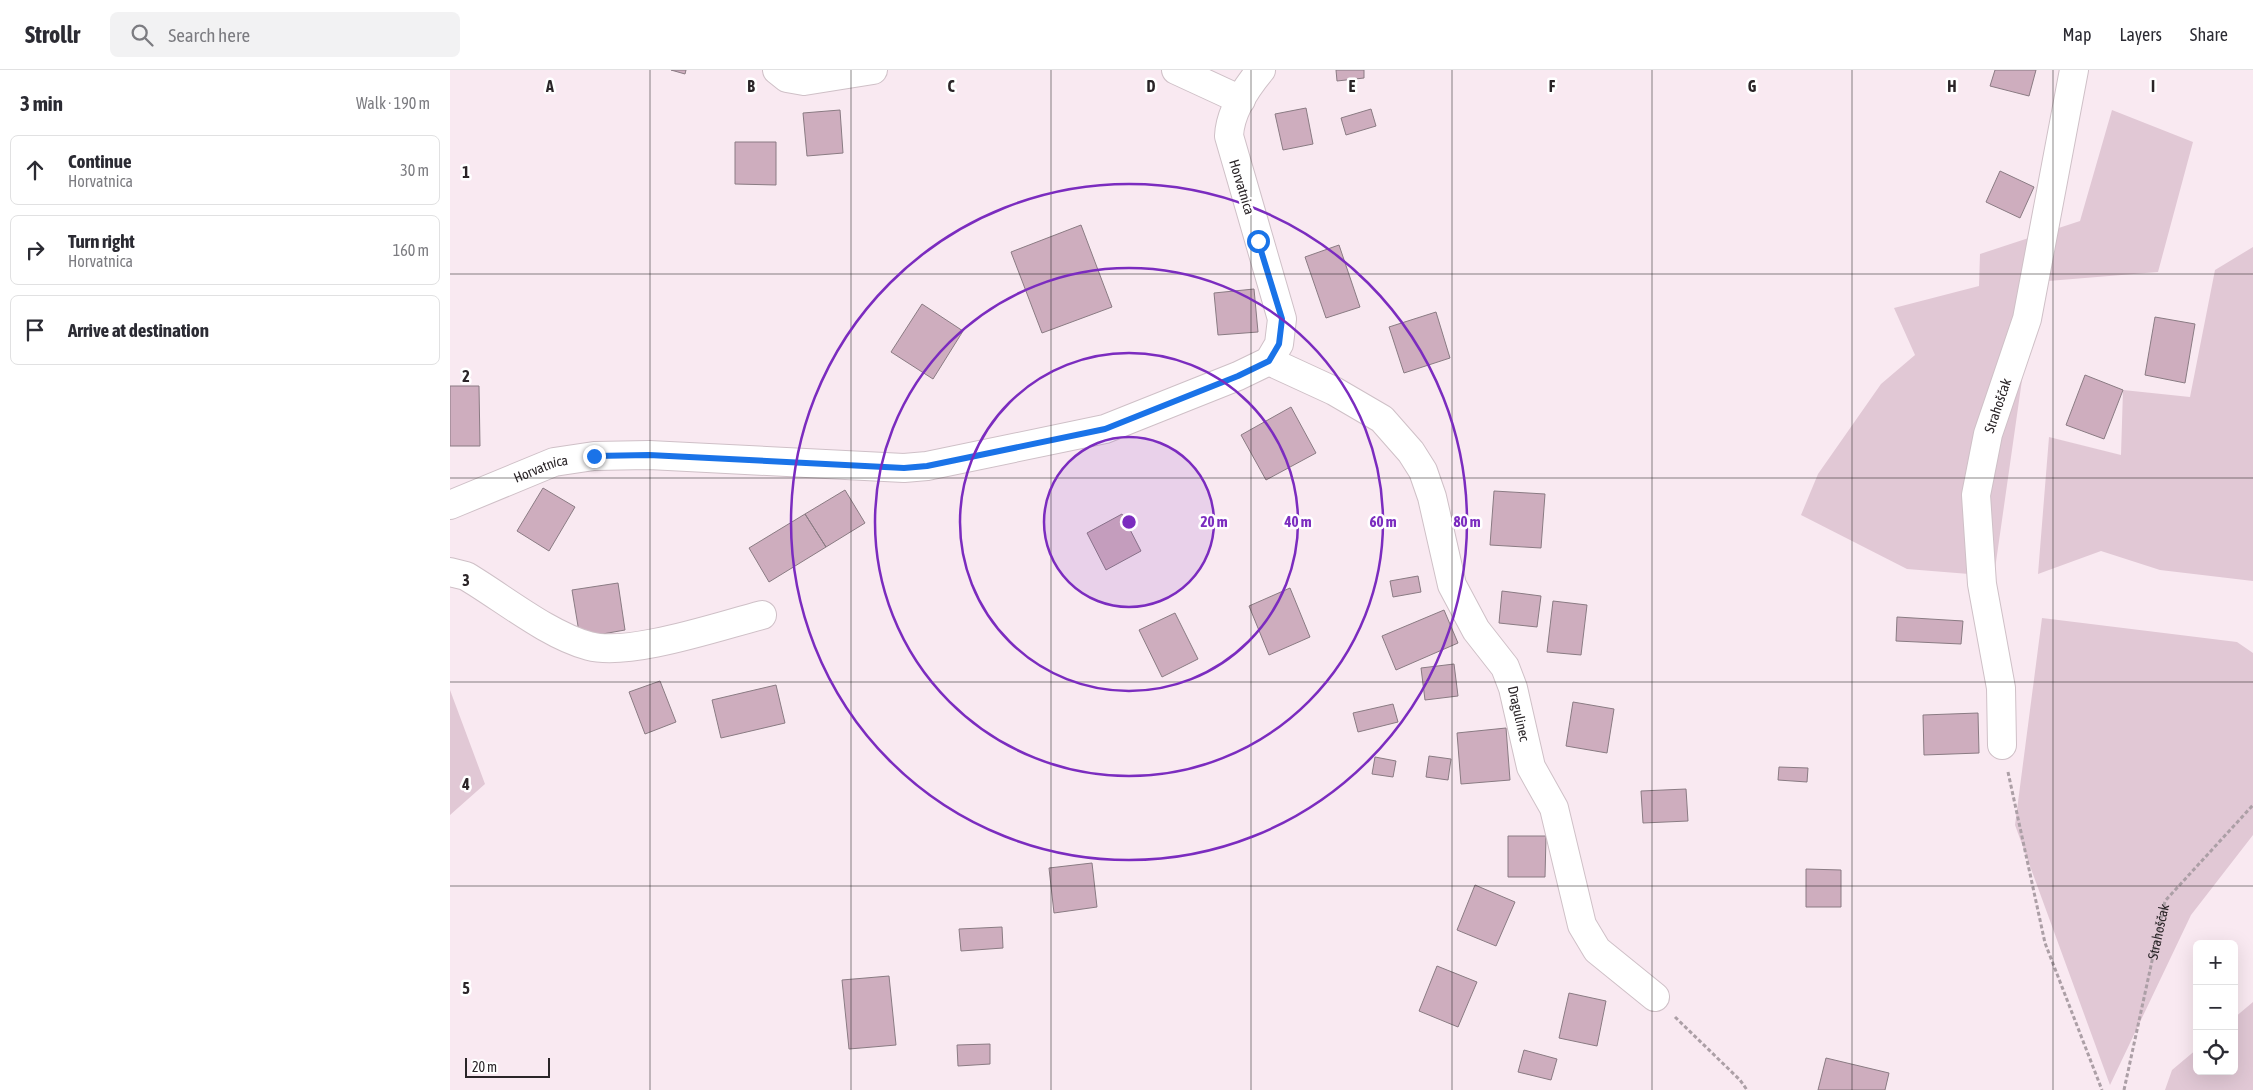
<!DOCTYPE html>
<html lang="en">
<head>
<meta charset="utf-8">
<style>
	:root { --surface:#fff; --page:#f2f2f3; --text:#2b2b33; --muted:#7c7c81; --line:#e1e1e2 }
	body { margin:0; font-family:"Asap Condensed",sans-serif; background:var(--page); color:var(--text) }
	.controls { position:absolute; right:15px; bottom:15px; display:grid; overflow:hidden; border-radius:8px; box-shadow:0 5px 20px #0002 }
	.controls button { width:45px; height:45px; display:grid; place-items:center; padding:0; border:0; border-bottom:1px solid var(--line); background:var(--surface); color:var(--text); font:25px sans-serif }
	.scale { position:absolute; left:15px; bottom:12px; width:85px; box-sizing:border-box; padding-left:5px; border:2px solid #2a2427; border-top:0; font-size:14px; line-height:18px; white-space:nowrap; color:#2a2427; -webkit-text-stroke:4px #fff; paint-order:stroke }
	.stop { position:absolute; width:15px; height:15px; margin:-11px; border:4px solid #1a73e8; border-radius:50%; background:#fff }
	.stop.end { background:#1a73e8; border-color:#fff; box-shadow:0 1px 5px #0008 }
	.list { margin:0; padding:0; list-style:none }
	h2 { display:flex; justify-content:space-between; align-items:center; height:65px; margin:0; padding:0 20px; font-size:21px }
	h2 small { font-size:16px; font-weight:400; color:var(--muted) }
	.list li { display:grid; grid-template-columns:32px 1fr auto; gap:15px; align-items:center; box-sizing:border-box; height:70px; margin:0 10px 10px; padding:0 10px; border:1px solid var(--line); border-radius:8px }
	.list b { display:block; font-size:19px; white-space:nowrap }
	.list p { margin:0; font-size:16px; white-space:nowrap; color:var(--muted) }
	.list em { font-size:16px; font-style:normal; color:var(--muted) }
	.icon { flex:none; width:28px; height:28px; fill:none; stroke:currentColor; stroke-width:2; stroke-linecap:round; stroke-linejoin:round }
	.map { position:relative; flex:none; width:1803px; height:1020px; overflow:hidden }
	header { display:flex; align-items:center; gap:30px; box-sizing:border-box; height:70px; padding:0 25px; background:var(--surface); border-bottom:1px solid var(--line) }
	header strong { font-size:24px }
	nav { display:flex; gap:28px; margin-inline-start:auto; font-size:18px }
	.search { width:350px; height:45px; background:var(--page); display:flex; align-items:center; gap:12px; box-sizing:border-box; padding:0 18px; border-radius:8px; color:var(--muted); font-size:19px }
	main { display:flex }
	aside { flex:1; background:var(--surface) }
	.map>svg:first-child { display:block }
	.green { fill:#e1c8d5 }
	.building { fill:#ceadbe; stroke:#8a7b83 }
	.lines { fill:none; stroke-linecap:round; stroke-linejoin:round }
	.street-casing { stroke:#cfc0c7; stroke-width:30 }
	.path { stroke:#ac9fa6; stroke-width:3; stroke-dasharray:4 2.5; stroke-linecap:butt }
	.street { stroke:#fff; stroke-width:28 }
	.route { stroke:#1a73e8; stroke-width:6 }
	.grid { fill:none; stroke:#2a2427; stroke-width:1; stroke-opacity:0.55 }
	.ring { fill:none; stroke:#7b2cbf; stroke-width:2.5 }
	.labels { text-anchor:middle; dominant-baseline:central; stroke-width:5; stroke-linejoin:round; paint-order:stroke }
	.street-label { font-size:14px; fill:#2a2427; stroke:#fff }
	.grid-label { font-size:16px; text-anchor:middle; font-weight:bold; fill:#2a2427; stroke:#fff; stroke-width:5; stroke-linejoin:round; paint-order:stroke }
	.centre { fill:#7b2cbf; stroke:#fff; stroke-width:2.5 }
	.ring-label { font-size:15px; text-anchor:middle; font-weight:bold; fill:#7b2cbf; stroke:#fff; stroke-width:5; stroke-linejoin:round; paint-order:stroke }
</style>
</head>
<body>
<header>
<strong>Strollr</strong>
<div class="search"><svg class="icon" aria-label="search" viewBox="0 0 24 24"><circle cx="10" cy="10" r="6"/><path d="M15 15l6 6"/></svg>Search here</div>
<nav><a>Map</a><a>Layers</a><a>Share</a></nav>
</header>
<main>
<aside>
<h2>3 min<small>Walk · 190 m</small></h2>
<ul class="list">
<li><svg class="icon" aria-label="ahead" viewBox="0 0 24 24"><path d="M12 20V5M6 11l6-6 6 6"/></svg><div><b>Continue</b><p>Horvatnica</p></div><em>30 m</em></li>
<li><svg class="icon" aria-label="right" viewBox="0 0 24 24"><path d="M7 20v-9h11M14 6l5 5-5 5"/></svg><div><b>Turn right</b><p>Horvatnica</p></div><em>160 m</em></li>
<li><svg class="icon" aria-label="arrive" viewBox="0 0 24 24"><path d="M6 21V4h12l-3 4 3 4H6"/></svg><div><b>Arrive at destination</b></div></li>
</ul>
</aside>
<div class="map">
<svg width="1803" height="1020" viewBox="0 0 1803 1020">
	<rect width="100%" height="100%" fill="#f9e9f1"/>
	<!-- green -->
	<path class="green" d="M 1662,40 L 1743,72 L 1708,202 L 1586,212 L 1544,506 L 1457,499 L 1351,445 L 1368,404 L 1431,314 L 1465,285 L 1444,238 L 1529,216 L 1530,184 L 1630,151 Z
		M 1803,177 L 1803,511 L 1710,500 L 1651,481 L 1588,504 L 1599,367 L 1671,385 L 1673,320 L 1740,327 L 1765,200 Z
		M 1592,548 L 1787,572 L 1803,583 L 1803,765 L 1741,845 L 1660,1015 L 1565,755 Z
		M 0,620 L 35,714 L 0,745 Z
		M 1803,932 L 1803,1020 L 1715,1020 L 1722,1000 L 1747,979 L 1747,1001 L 1784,1001 L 1784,948 Z"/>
	<!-- building -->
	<path class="building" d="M 221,0 L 236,0 L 235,4 Z
		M 886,0 L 914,0 L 914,8 L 887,11 Z
		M 1545,0 L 1586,0 L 1579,26 L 1540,16 Z
		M 856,38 L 863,74 L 833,80 L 825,44 Z
		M 921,39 L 926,56 L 896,65 L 891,48 Z
		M 390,40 L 393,83 L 357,86 L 353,43 Z
		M 285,72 L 326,72 L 326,115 L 285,114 Z
		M 1550,101 L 1584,117 L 1570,148 L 1536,132 Z
		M 631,155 L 662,237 L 592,263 L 561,182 Z
		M 889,175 L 910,237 L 876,248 L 855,187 Z
		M 804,219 L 808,262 L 768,265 L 764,223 Z
		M 472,234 L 513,261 L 483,309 L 441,282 Z
		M 986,242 L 1000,288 L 954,303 L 939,257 Z
		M 1705,247 L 1745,254 L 1735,313 L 1695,305 Z
		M 1635,305 L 1673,320 L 1654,369 L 1616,355 Z
		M 0,316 L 29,316 L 30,376 L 0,376 Z
		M 841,337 L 866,383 L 816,410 L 791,365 Z
		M 93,418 L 125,437 L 99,481 L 67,461 Z
		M 395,420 L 415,453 L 376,477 L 355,444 Z
		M 1044,421 L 1095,424 L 1091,478 L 1040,475 Z
		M 355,444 L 376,477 L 319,512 L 299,478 Z
		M 672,444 L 691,481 L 656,500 L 637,463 Z
		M 968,506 L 971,522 L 943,527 L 940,511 Z
		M 168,513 L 175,560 L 130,568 L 122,520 Z
		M 840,518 L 860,567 L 819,585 L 799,536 Z
		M 1052,521 L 1091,526 L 1087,557 L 1049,553 Z
		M 1103,531 L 1137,535 L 1131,585 L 1097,582 Z
		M 994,540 L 1008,573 L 946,600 L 932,566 Z
		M 725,543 L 748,589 L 712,607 L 689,560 Z
		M 1447,547 L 1513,551 L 1511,574 L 1446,571 Z
		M 1004,594 L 1008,626 L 975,630 L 971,598 Z
		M 210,611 L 226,652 L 195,664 L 179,622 Z
		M 326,615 L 335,653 L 271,668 L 262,630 Z
		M 1123,632 L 1164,639 L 1157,683 L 1116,676 Z
		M 943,634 L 948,652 L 908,662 L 903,643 Z
		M 1528,643 L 1529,683 L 1474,685 L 1473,645 Z
		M 1056,658 L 1060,710 L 1011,714 L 1007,663 Z
		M 979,686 L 1001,689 L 998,710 L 976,707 Z
		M 925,687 L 946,691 L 943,707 L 922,704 Z
		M 1329,697 L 1358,698 L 1357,712 L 1328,710 Z
		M 1236,719 L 1238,751 L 1193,753 L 1191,721 Z
		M 1058,766 L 1096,766 L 1095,807 L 1058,807 Z
		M 642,793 L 647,837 L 604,843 L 599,798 Z
		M 1356,799 L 1391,800 L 1391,837 L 1356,837 Z
		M 1025,815 L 1065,832 L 1046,876 L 1007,860 Z
		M 552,857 L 553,878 L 511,881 L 509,859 Z
		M 987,896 L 1027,912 L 1008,957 L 969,941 Z
		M 439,906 L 446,975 L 399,979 L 392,910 Z
		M 1119,923 L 1156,931 L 1147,976 L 1109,968 Z
		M 540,974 L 540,994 L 508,996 L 507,975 Z
		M 1074,980 L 1107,989 L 1101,1010 L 1068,1002 Z
		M 1376,988 L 1439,1003 L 1435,1020 L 1368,1020 Z"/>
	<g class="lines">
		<!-- street casing -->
		<g class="street-casing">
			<g id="street">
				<path d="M 327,0 L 337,8 L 354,11 L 423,0"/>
				<path d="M 726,0 L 791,30"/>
				<path id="s2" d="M 819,291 L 884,321 L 932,349 L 961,382 L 973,401 L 982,427 L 1002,515 L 1026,560 L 1055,597 L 1063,618 L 1081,697 L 1104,738 L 1132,855 L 1147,880 L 1205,927"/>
				<path id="s3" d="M 0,435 L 104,392 L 144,386 L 199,385 L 454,398 L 477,396 L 655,359 L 788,306 L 819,291 L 829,274 L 832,249 L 779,66 C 780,42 796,18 811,0"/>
				<path d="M 0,502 L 16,506 C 53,528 98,565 139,576 C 179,587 269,556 312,545"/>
				<path id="s4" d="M 1552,675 L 1551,618 L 1532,514 L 1526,425 L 1538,364 L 1577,249 L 1624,0"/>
			</g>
		</g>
		<!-- path -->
		<g class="path">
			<path d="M 1558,702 L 1595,873 L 1652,1020"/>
			<path d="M 1225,947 L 1290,1010 L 1297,1020"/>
			<path id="s1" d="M 1674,1020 L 1715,831 L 1803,735"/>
		</g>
		<!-- street -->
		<use href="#street" class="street"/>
	</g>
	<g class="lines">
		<!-- route -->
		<path class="route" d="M 144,386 L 199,385 L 454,398 L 477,396 L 655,359 L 788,306 L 819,291 L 829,274 L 832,249 L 808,171"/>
	</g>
	<!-- grid -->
	<path class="grid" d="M 200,0 L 200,1020M 401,0 L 401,1020M 601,0 L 601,1020M 801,0 L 801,1020M 1002,0 L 1002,1020M 1202,0 L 1202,1020M 1402,0 L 1402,1020M 1603,0 L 1603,1020M 0,204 L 1803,204M 0,408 L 1803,408M 0,612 L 1803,612M 0,816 L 1803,816"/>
	<!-- distance rings -->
	<circle cx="679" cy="452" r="85" fill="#7b2cbf" fill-opacity=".12"/>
	<g class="ring">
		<circle cx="679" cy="452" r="85"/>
		<circle cx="679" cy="452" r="169"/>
		<circle cx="679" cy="452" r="254"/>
		<circle cx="679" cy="452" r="338"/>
	</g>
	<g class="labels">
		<!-- street labels -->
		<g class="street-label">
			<text transform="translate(792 117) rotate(73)">Horvatnica</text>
			<text stroke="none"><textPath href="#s4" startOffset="344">Strahoščak</textPath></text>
			<text stroke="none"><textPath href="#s3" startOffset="98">Horvatnica</textPath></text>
			<text stroke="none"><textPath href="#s2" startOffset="458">Dragulinec</textPath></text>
			<text stroke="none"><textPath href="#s1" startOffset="162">Strahoščak</textPath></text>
		</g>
	</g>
	<g class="grid-label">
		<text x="100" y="22">A</text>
		<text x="301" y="22">B</text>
		<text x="501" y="22">C</text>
		<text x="701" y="22">D</text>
		<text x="902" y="22">E</text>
		<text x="1102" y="22">F</text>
		<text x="1302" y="22">G</text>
		<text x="1502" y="22">H</text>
		<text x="1703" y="22">I</text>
		<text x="16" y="108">1</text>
		<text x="16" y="312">2</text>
		<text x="16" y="516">3</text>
		<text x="16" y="720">4</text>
		<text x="16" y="924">5</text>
	</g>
	<circle cx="679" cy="452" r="8" class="centre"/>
	<g class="ring-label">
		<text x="764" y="457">20 m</text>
		<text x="848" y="457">40 m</text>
		<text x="933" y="457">60 m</text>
		<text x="1017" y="457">80 m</text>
	</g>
</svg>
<div class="controls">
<button>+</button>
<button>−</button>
<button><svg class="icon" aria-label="locate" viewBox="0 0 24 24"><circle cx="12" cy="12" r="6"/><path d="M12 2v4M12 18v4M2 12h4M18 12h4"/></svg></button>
</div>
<div class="scale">20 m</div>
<div class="stop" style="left:808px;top:171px"></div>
<div class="stop end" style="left:144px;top:386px"></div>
</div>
</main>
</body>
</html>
